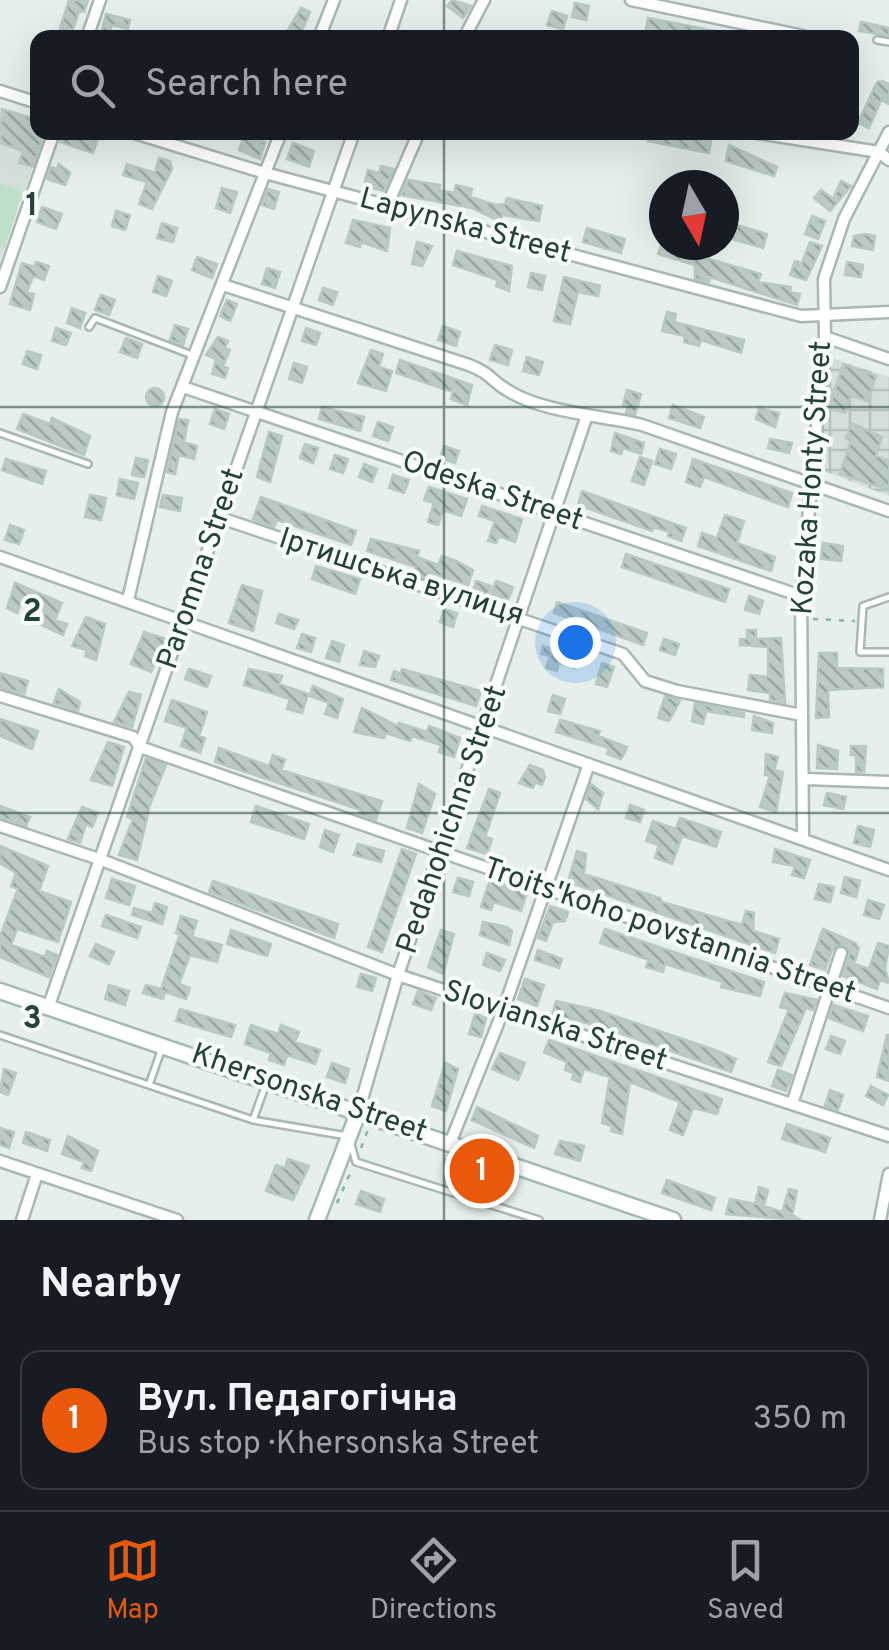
<!DOCTYPE html>
<html lang="en">
<head>
<meta charset="utf-8">
<style>
	:root { --surface:#171b24; --page:#242831; --text:#f1f3f6; --muted:#9ea1a6; --line:#363941; --accent:#ea580c }
	body { margin:0; font-family:Overpass,sans-serif; background:var(--page); color:var(--text) }
	.compass { position:absolute; left:649px; top:170px; width:90px; height:90px; border-radius:50%; background:var(--surface); box-shadow:0 10px 40px #0002; rotate:171deg }
	.you { position:absolute; left:575px; top:642px; width:35px; height:35px; margin:-25px; border:8px solid #fff; border-radius:50%; background:#1a73e8; box-shadow:0 0 0 15px #1a73e833 }
	.badge { display:grid; place-items:center; width:65px; height:65px; border-radius:50%; background:var(--accent); color:#fff; font-size:32px; font-weight:700 }
	.pin { position:absolute; translate:-50% -50%; border:5px solid #fff; box-shadow:0 2px 10px #0006 }
	.list { margin:0; padding:0; list-style:none }
	h2 { display:flex; justify-content:space-between; align-items:center; height:130px; margin:0; padding:0 40px; font-size:42px }
	h2 small { font-size:32px; font-weight:400; color:var(--muted) }
	.list li { display:grid; grid-template-columns:65px 1fr auto; gap:30px; align-items:center; box-sizing:border-box; height:140px; margin:0 20px 20px; padding:0 20px; border:2px solid var(--line); border-radius:20px }
	.list b { display:block; font-size:38px; white-space:nowrap }
	.list p { margin:0; font-size:32px; white-space:nowrap; color:var(--muted) }
	.list em { font-size:32px; font-style:normal; color:var(--muted) }
	.icon { flex:none; width:55px; height:55px; fill:none; stroke:currentColor; stroke-width:2; stroke-linecap:round; stroke-linejoin:round }
	.map { position:relative; flex:none; width:889px; height:1220px; overflow:hidden }
	.search { position:absolute; background:var(--surface); box-shadow:0 10px 40px #0002; left:30px; right:30px; top:30px; height:110px; display:flex; align-items:center; gap:25px; box-sizing:border-box; padding:0 35px; border-radius:20px; color:var(--muted); font-size:38px }
	.sheet { height:290px; background:var(--surface) }
	nav { display:flex; justify-content:space-around; align-items:center; box-sizing:border-box; height:140px; border-top:2px solid var(--line); background:var(--surface); font-size:28px; color:var(--muted) }
	nav a { display:grid; justify-items:center; gap:5px }
	nav .on { color:var(--accent) }
	.map>svg:first-child { display:block }
	.built { fill:#d4dfda }
	.industrial { fill:url(#industrial-grid) }
	.green { fill:#bfe0c8 }
	.building { fill:url(#building-back-hatch); stroke:#b8c9c2; stroke-width:2.5 }
	.lines { fill:none; stroke-linecap:round; stroke-linejoin:round }
	.lane-casing { stroke:#a8b8b2; stroke-width:10 }
	.street-casing { stroke:#a8b8b2; stroke-width:15 }
	.secondary-casing { stroke:#a4bbb3; stroke-width:19 }
	.path { stroke:#86b3a5; stroke-width:2.5; stroke-dasharray:5 8; stroke-linecap:butt }
	.lane { stroke:#fff; stroke-width:5 }
	.street { stroke:#fff; stroke-width:10 }
	.secondary { stroke:#fff; stroke-width:14 }
	.grid { fill:none; stroke:#24423a; stroke-width:2.5; stroke-opacity:0.55 }
	.labels { text-anchor:middle; dominant-baseline:central; stroke-width:8; stroke-linejoin:round; paint-order:stroke }
	.street-label { font-size:30px; fill:#24423a; stroke:#f7fbf9 }
	.grid-label { font-size:32px; text-anchor:middle; font-weight:bold; fill:#24423a; stroke:#f7fbf9; stroke-width:8; stroke-linejoin:round; paint-order:stroke }
</style>
</head>
<body>
<div class="map">
<svg width="889" height="1220" viewBox="0 0 889 1220">
	<defs>
		<pattern id="industrial-grid" width="8" height="8" patternUnits="userSpaceOnUse" patternTransform="scale(2.5)"><rect width="8" height="8" fill="#d4dfda"/><path d="M0 4h8M4 0v8" fill="none" stroke="#b6c1bc"/></pattern>
		<pattern id="building-back-hatch" width="6" height="6" patternUnits="userSpaceOnUse" patternTransform="scale(2.5)"><rect width="6" height="6" fill="#bbcac4"/><path d="M-1 5l2 2M0 0l6 6M5-1l2 2" fill="none" stroke="#98a6a0"/></pattern>
	</defs>
	<rect width="100%" height="100%" fill="#e6efeb"/>
	<!-- built -->
	<path class="built" d="M 25,142 L 19,162 L 33,167 L 0,261 L 0,143 L 14,148 Z"/>
	<!-- industrial -->
	<path class="industrial" d="M 829,357 L 889,377 L 889,496 L 821,470 Z"/>
	<!-- green -->
	<path class="green" d="M 0,184 L 22,191 L 5,248 L 0,246 Z"/>
	<!-- building -->
	<path class="building" d="M 69,0 L 88,0 L 84,12 L 79,11 L 70,38 L 57,38 Z
		M 452,0 L 471,6 L 463,18 L 447,6 Z
		M 575,3 L 589,6 L 586,20 L 572,17 Z
		M 301,8 L 310,12 L 300,36 L 287,31 Z
		M 552,11 L 567,16 L 563,29 L 547,25 Z
		M 106,14 L 130,20 L 128,29 L 112,25 L 108,38 L 100,38 Z
		M 648,18 L 725,33 L 725,38 L 645,34 Z
		M 861,22 L 889,28 L 889,36 L 859,31 Z
		M 882,81 L 889,84 L 889,104 L 881,100 L 869,128 L 858,123 L 877,82 Z
		M 2,109 L 38,120 L 38,132 L 44,132 L 33,167 L 19,163 L 23,151 L 0,143 Z
		M 63,132 L 80,132 L 97,141 L 93,153 L 60,142 Z
		M 649,132 L 711,141 L 709,153 L 648,141 Z
		M 244,136 L 265,142 L 260,159 L 239,150 Z
		M 293,143 L 314,151 L 309,167 L 287,159 Z
		M 729,145 L 777,167 L 774,176 L 726,161 Z
		M 159,158 L 170,161 L 172,169 L 152,209 L 139,204 L 147,182 L 123,175 L 127,164 L 155,173 Z
		M 59,164 L 70,173 L 65,185 L 47,179 L 51,167 L 57,169 Z
		M 381,166 L 394,169 L 384,191 L 364,186 L 368,170 L 379,173 Z
		M 408,180 L 440,185 L 439,190 L 454,193 L 456,185 L 472,189 L 470,197 L 496,205 L 505,204 L 507,198 L 542,206 L 539,221 L 502,215 L 501,222 L 472,208 L 401,195 Z
		M 841,181 L 851,186 L 830,211 L 814,198 L 821,190 L 833,199 Z
		M 222,188 L 237,192 L 230,213 L 216,208 Z
		M 268,189 L 279,192 L 274,209 L 262,205 Z
		M 42,207 L 62,214 L 56,229 L 37,222 Z
		M 116,211 L 130,215 L 125,230 L 112,226 Z
		M 812,216 L 825,221 L 818,239 L 805,234 Z
		M 353,220 L 390,228 L 387,251 L 361,242 L 360,247 L 346,243 Z
		M 162,223 L 177,228 L 173,242 L 157,238 Z
		M 737,225 L 767,234 L 763,248 L 732,239 Z
		M 587,228 L 625,239 L 621,253 L 583,242 Z
		M 865,234 L 875,236 L 873,250 L 852,246 L 854,236 Z
		M 417,242 L 432,246 L 422,266 L 412,264 Z
		M 810,242 L 822,246 L 806,280 L 790,275 L 795,261 L 802,263 Z
		M 661,245 L 761,274 L 758,282 L 791,287 L 790,292 L 800,294 L 797,305 L 710,277 L 709,282 L 695,279 L 695,265 L 658,254 Z
		M 457,251 L 512,266 L 509,291 L 496,286 L 498,280 L 453,265 Z
		M 197,257 L 217,264 L 212,278 L 192,270 Z
		M 36,262 L 49,266 L 44,280 L 33,276 L 27,292 L 34,294 L 30,310 L 10,304 L 22,263 L 34,267 Z
		M 847,262 L 863,265 L 861,277 L 845,275 Z
		M 267,268 L 280,272 L 275,288 L 262,284 Z
		M 531,273 L 545,276 L 542,290 L 528,287 Z
		M 158,276 L 172,281 L 166,296 L 153,292 Z
		M 564,277 L 600,286 L 598,296 L 578,292 L 570,324 L 554,321 Z
		M 323,288 L 337,292 L 333,305 L 319,300 Z
		M 101,295 L 115,300 L 109,315 L 95,310 Z
		M 227,300 L 237,304 L 230,321 L 220,316 Z
		M 72,308 L 85,313 L 80,328 L 67,323 Z
		M 667,312 L 676,314 L 674,322 L 744,340 L 741,353 L 701,340 L 699,346 L 684,342 L 685,336 L 662,331 Z
		M 175,325 L 188,329 L 183,345 L 170,340 Z
		M 443,326 L 460,332 L 456,346 L 438,340 Z
		M 56,328 L 71,333 L 66,345 L 52,341 Z
		M 306,328 L 320,333 L 316,345 L 302,341 Z
		M 218,337 L 228,341 L 225,348 L 230,350 L 223,366 L 228,368 L 225,378 L 212,374 L 216,359 L 206,355 Z
		M 126,338 L 142,344 L 137,358 L 120,352 Z
		M 495,345 L 512,350 L 508,365 L 490,360 Z
		M 371,350 L 383,354 L 379,367 L 392,371 L 386,391 L 358,383 Z
		M 27,351 L 41,355 L 37,369 L 23,364 Z
		M 527,357 L 543,362 L 539,375 L 523,371 Z
		M 400,360 L 472,385 L 467,405 L 451,399 L 453,392 L 396,373 Z
		M 294,363 L 307,367 L 302,383 L 289,379 Z
		M 843,364 L 876,376 L 868,401 L 851,396 L 845,413 L 829,408 Z
		M146 397a9 9 0 1 1 18 0a9 9 0 1 1-18 0Z
		M 627,390 L 641,394 L 635,415 L 626,413 L 628,406 L 623,405 Z
		M 673,405 L 704,417 L 700,428 L 669,418 Z
		M 322,407 L 364,417 L 360,431 L 319,419 Z
		M 759,408 L 779,413 L 775,427 L 756,419 Z
		M 215,409 L 229,414 L 224,429 L 210,424 Z
		M 23,414 L 50,424 L 52,418 L 90,436 L 84,455 L 17,429 Z
		M 179,419 L 188,420 L 184,442 L 197,446 L 194,459 L 179,455 L 175,474 L 167,472 Z
		M 378,422 L 393,427 L 388,441 L 373,436 Z
		M 851,423 L 882,437 L 876,456 L 889,461 L 889,490 L 840,474 L 851,440 L 846,438 Z
		M 269,432 L 282,436 L 270,482 L 257,477 Z
		M 615,433 L 644,443 L 641,454 L 623,448 L 621,454 L 611,451 Z
		M 770,439 L 792,443 L 789,453 L 768,448 Z
		M 305,444 L 318,448 L 313,463 L 300,458 Z
		M 444,446 L 459,451 L 455,463 L 440,458 Z
		M 660,449 L 676,454 L 671,469 L 655,464 Z
		M 335,455 L 348,459 L 343,473 L 330,469 Z
		M 640,457 L 652,461 L 644,485 L 632,481 Z
		M 136,458 L 148,460 L 144,477 L 132,475 Z
		M 6,459 L 46,471 L 42,484 L 2,470 Z
		M 693,459 L 792,493 L 788,507 L 704,477 L 700,487 L 686,482 Z
		M 364,464 L 377,469 L 372,482 L 359,477 Z
		M 393,475 L 409,480 L 404,493 L 389,488 Z
		M 120,479 L 138,483 L 134,499 L 117,495 Z
		M 429,487 L 467,499 L 461,516 L 443,510 L 438,525 L 428,522 L 434,503 L 424,500 Z
		M 582,491 L 686,528 L 681,541 L 668,536 L 669,532 L 654,527 L 652,531 L 578,505 Z
		M 90,495 L 106,498 L 101,520 L 85,517 Z
		M 163,495 L 182,498 L 180,511 L 160,507 Z
		M 261,497 L 356,531 L 351,545 L 277,520 L 274,527 L 253,519 Z
		M 482,506 L 522,519 L 515,542 L 499,536 L 496,543 L 488,541 L 495,521 L 479,516 Z
		M 725,515 L 744,521 L 737,543 L 775,557 L 771,571 L 698,546 L 702,533 L 717,538 Z
		M 10,525 L 24,530 L 19,544 L 5,540 Z
		M 371,539 L 419,551 L 417,557 L 438,565 L 442,556 L 456,561 L 473,570 L 468,585 L 429,572 L 426,578 L 413,574 L 416,567 L 367,551 Z
		M 823,543 L 843,546 L 841,561 L 821,559 Z
		M 626,554 L 729,589 L 725,602 L 622,567 Z
		M 316,566 L 360,579 L 355,594 L 312,579 Z
		M 476,581 L 491,586 L 486,599 L 472,594 Z
		M 496,581 L 513,587 L 508,600 L 491,594 Z
		M 15,583 L 62,603 L 55,620 L 67,624 L 63,635 L 40,624 L 45,611 L 22,601 L 17,613 L 7,608 Z
		M 242,585 L 262,591 L 253,631 L 229,623 Z
		M 749,596 L 763,601 L 759,614 L 745,610 Z
		M 557,602 L 647,633 L 643,645 L 554,613 Z
		M 444,609 L 457,613 L 453,627 L 440,622 Z
		M 279,614 L 298,620 L 294,629 L 276,623 Z
		M 86,617 L 105,624 L 96,660 L 85,656 L 87,650 L 72,646 Z
		M 747,630 L 756,630 L 756,639 L 781,638 L 785,703 L 770,700 L 770,693 L 748,690 L 750,675 L 768,677 L 768,647 L 740,645 L 740,639 L 747,639 Z
		M 144,632 L 166,639 L 151,672 L 131,664 Z
		M 302,634 L 315,638 L 311,652 L 297,648 Z
		M 664,639 L 679,644 L 675,655 L 660,650 Z
		M 332,641 L 344,645 L 339,662 L 326,658 Z
		M 543,646 L 578,655 L 574,668 L 559,663 L 557,671 L 546,668 L 550,656 L 541,654 Z
		M 364,651 L 379,656 L 375,667 L 360,665 Z
		M 819,653 L 837,653 L 837,668 L 883,669 L 883,687 L 828,690 L 829,717 L 816,718 Z
		M 602,663 L 614,667 L 607,687 L 596,684 Z
		M 189,669 L 211,676 L 207,687 L 185,679 Z
		M 249,669 L 282,676 L 279,684 L 308,694 L 302,713 L 287,709 L 290,699 L 244,685 Z
		M 402,669 L 481,691 L 476,706 L 391,680 L 394,671 L 401,674 Z
		M 0,673 L 28,681 L 24,694 L 0,687 Z
		M 313,686 L 343,699 L 337,718 L 325,714 L 329,703 L 310,696 Z
		M 59,689 L 80,702 L 78,711 L 54,703 Z
		M 129,692 L 141,695 L 132,727 L 114,722 Z
		M 553,695 L 565,699 L 560,714 L 548,711 Z
		M 665,696 L 680,701 L 669,721 L 658,718 Z
		M 172,700 L 207,712 L 199,736 L 205,738 L 200,753 L 181,746 L 187,728 L 165,721 Z
		M 695,703 L 744,713 L 744,717 L 706,711 L 703,724 L 692,721 Z
		M 362,708 L 398,726 L 399,723 L 427,732 L 429,726 L 460,738 L 454,757 L 439,752 L 441,745 L 412,736 L 410,741 L 386,733 L 384,738 L 354,732 Z
		M 754,716 L 773,723 L 772,733 L 752,730 Z
		M 0,719 L 38,731 L 32,749 L 0,736 Z
		M 560,720 L 600,731 L 598,736 L 627,747 L 625,752 L 621,759 L 607,754 L 609,748 L 556,732 Z
		M 108,742 L 124,747 L 112,786 L 91,780 Z
		M 818,745 L 838,751 L 837,769 L 817,768 Z
		M 851,746 L 866,746 L 864,772 L 856,772 L 856,755 L 851,755 Z
		M 219,748 L 269,766 L 273,755 L 285,760 L 281,770 L 382,801 L 376,820 L 359,814 L 361,810 L 215,762 Z
		M 766,754 L 778,757 L 774,770 L 783,772 L 776,812 L 760,807 L 770,776 L 765,775 Z
		M 146,758 L 166,765 L 150,805 L 137,860 L 119,855 L 133,819 L 127,817 Z
		M 530,765 L 543,770 L 545,777 L 542,785 L 535,782 L 533,788 L 519,783 Z
		M 419,784 L 435,794 L 422,833 L 407,828 Z
		M 591,784 L 603,793 L 598,809 L 586,799 Z
		M 489,789 L 500,793 L 485,837 L 492,839 L 487,854 L 467,848 Z
		M 827,793 L 846,797 L 843,809 L 824,805 Z
		M 630,805 L 644,810 L 640,822 L 626,818 Z
		M 0,806 L 30,817 L 26,826 L 0,817 Z
		M 256,806 L 309,824 L 304,839 L 251,822 Z
		M 82,807 L 98,813 L 92,827 L 86,824 L 80,843 L 68,839 Z
		M 680,818 L 721,832 L 716,847 L 682,836 L 672,864 L 655,858 L 659,845 L 646,841 L 653,821 L 676,829 Z
		M 858,826 L 874,830 L 870,847 L 854,843 Z
		M 325,830 L 339,835 L 333,852 L 320,847 Z
		M 358,844 L 384,851 L 381,862 L 354,855 Z
		M 0,846 L 48,866 L 39,891 L 71,902 L 58,942 L 17,929 L 11,945 L 45,957 L 47,951 L 57,955 L 49,977 L 0,957 L 0,936 L 18,889 L 11,886 L 16,873 L 0,863 Z
		M 402,849 L 416,854 L 382,952 L 368,947 Z
		M 775,849 L 810,860 L 804,878 L 792,875 L 795,866 L 773,862 Z
		M 577,851 L 586,854 L 584,874 L 660,898 L 662,902 L 742,925 L 746,911 L 754,913 L 753,931 L 779,939 L 775,953 L 568,882 Z
		M 845,877 L 860,881 L 856,897 L 841,893 Z
		M 458,878 L 473,882 L 469,896 L 453,892 Z
		M 112,879 L 135,886 L 129,905 L 106,898 Z
		M 490,880 L 527,892 L 521,911 L 494,902 L 491,910 L 481,907 Z
		M 213,881 L 338,924 L 334,938 L 209,892 Z
		M 819,884 L 834,887 L 830,902 L 815,899 Z
		M 868,900 L 884,905 L 879,919 L 864,915 Z
		M 155,903 L 167,907 L 162,924 L 132,915 L 134,908 L 152,913 Z
		M 550,906 L 568,912 L 565,921 L 553,922 L 546,941 L 538,938 Z
		M 106,915 L 141,927 L 137,938 L 102,926 Z
		M 181,916 L 197,921 L 192,937 L 222,945 L 217,962 L 190,955 L 179,984 L 190,988 L 186,999 L 165,992 L 163,999 L 143,993 L 146,985 L 161,989 L 180,934 L 176,933 Z
		M 483,922 L 507,927 L 512,931 L 509,945 L 480,935 Z
		M 605,929 L 764,982 L 760,996 L 721,987 L 723,982 L 665,964 L 663,972 L 646,967 L 649,960 L 600,943 Z
		M 823,929 L 855,943 L 859,948 L 854,964 L 869,969 L 878,943 L 889,946 L 885,968 L 889,983 L 880,980 L 877,989 L 843,976 L 850,952 L 843,944 L 832,950 L 825,970 L 810,965 Z
		M 231,930 L 271,944 L 267,956 L 227,944 Z
		M 441,930 L 454,934 L 443,974 L 428,967 Z
		M 96,944 L 114,952 L 109,964 L 90,956 Z
		M 538,950 L 562,959 L 559,968 L 535,960 Z
		M 487,953 L 505,960 L 500,971 L 483,965 Z
		M 361,974 L 376,978 L 372,991 L 357,987 Z
		M 525,979 L 544,985 L 537,1006 L 518,999 Z
		M 109,985 L 129,991 L 125,1005 L 105,999 Z
		M 418,991 L 436,998 L 431,1010 L 413,1004 Z
		M 785,993 L 817,1000 L 813,1010 L 806,1008 L 781,1066 L 768,1062 L 789,1009 L 780,1007 Z
		M 556,1001 L 600,1011 L 715,1050 L 736,1059 L 731,1072 L 599,1026 L 552,1015 Z
		M 833,1005 L 868,1016 L 863,1031 L 829,1018 Z
		M 180,1009 L 235,1025 L 231,1037 L 176,1021 Z
		M 475,1014 L 486,1018 L 481,1037 L 469,1034 Z
		M 251,1025 L 278,1034 L 281,1025 L 299,1032 L 295,1042 L 320,1050 L 315,1064 L 287,1055 L 284,1065 L 269,1060 L 271,1053 L 245,1044 Z
		M 887,1035 L 889,1035 L 889,1081 L 877,1077 Z
		M 831,1036 L 845,1041 L 840,1054 L 826,1049 Z
		M 549,1040 L 722,1099 L 717,1114 L 693,1108 L 683,1135 L 670,1130 L 680,1102 L 630,1082 L 622,1134 L 611,1131 L 612,1126 L 602,1123 L 610,1077 L 584,1069 L 580,1082 L 572,1079 L 574,1073 L 565,1070 L 567,1062 L 544,1052 Z
		M 500,1053 L 525,1063 L 518,1080 L 492,1069 Z
		M 332,1063 L 349,1069 L 345,1083 L 327,1077 Z
		M 445,1063 L 458,1069 L 446,1111 L 432,1106 Z
		M 4,1069 L 16,1073 L 8,1095 L 0,1092 Z
		M 778,1070 L 792,1075 L 786,1091 L 772,1086 Z
		M 871,1086 L 888,1095 L 883,1105 L 866,1096 Z
		M 830,1090 L 843,1095 L 838,1110 L 825,1106 Z
		M 477,1107 L 538,1136 L 534,1148 L 472,1120 Z
		M 787,1124 L 830,1138 L 825,1152 L 782,1139 Z
		M 0,1128 L 14,1132 L 9,1148 L 0,1145 Z
		M 26,1132 L 50,1140 L 47,1151 L 23,1143 Z
		M 68,1136 L 98,1151 L 91,1171 L 82,1168 L 84,1162 L 62,1154 Z
		M 560,1141 L 584,1146 L 580,1161 L 555,1154 Z
		M 288,1159 L 309,1166 L 293,1200 L 266,1191 L 276,1165 L 285,1168 Z
		M 667,1180 L 715,1198 L 711,1210 L 662,1193 Z
		M 759,1187 L 768,1190 L 764,1206 L 782,1212 L 789,1189 L 797,1191 L 792,1215 L 801,1220 L 726,1214 L 730,1199 L 755,1204 Z
		M 361,1191 L 384,1199 L 380,1212 L 356,1204 Z"/>
	<g class="lines">
		<!-- lane casing -->
		<g class="lane-casing">
			<path id="lane" d="M 877,40 L 889,42
				M 89,327 L 95,318 L 192,355
				M 0,433 L 88,464
				M 889,597 L 863,606 L 860,652 L 889,652
				M 0,1035 L 253,1120 L 347,1136
				M 149,1085 L 162,1048
				M 253,1120 L 266,1084
				M 351,1145 L 356,1162 L 539,1220"/>
		</g>
		<!-- street casing -->
		<g class="street-casing">
			<path id="street" d="M 631,0 L 803,36
				M 87,38 L 100,0
				M 319,38 L 334,0
				M 388,38 L 401,0
				M 464,38 L 484,0
				M 0,91 L 38,103
				M 131,132 L 265,173 L 801,316 L 889,312
				M 751,132 L 879,152 L 889,160
				M 387,206 L 419,132
				M 223,285 L 469,365 C 492,374 491,381 507,390 C 543,413 601,415 642,425 L 889,511
				M 0,287 L 54,132
				M 825,337 L 889,359
				M 183,387 L 801,596
				M 218,517 L 623,654 L 645,681 L 677,691 L 802,715
				M 0,557 L 889,870
				M 128,600 L 172,412 L 281,132
				M 0,696 L 133,737 L 140,747 L 889,1008
				M 806,779 L 889,782
				M 0,826 L 99,859 L 398,975 L 889,1136
				M 803,837 L 801,596 L 825,337 L 824,279 L 844,219 L 889,132
				M 49,1005 L 354,132
				M 792,1104 L 841,953
				M 358,1113 L 398,975 L 586,418
				M 451,1141 L 503,1011 L 589,764
				M 0,1161 L 177,1220
				M 22,1220 L 37,1174
				M 880,1220 L 889,1174"/>
		</g>
		<!-- secondary casing -->
		<g class="secondary-casing">
			<path id="secondary" d="M 0,991 L 673,1220
				M 317,1220 L 358,1113"/>
		</g>
		<!-- path -->
		<path class="path" d="M 813,619 L 855,621
			M 361,1148 L 369,1127
			M 337,1203 L 352,1169"/>
		<!-- lane -->
		<use href="#lane" class="lane"/>
		<!-- street -->
		<use href="#street" class="street"/>
		<!-- secondary -->
		<use href="#secondary" class="secondary"/>
	</g>
	<!-- grid -->
	<path class="grid" d="M 444,0 L 444,38M 444,132 L 444,1220M 0,407 L 889,407M 0,813 L 889,813"/>
	<g class="labels">
		<!-- street labels -->
		<g class="street-label">
			<text transform="translate(465 227) rotate(15)">Lapynska Street</text>
			<text transform="translate(813 478) rotate(-86)">Kozaka Honty Street</text>
			<text transform="translate(492 492) rotate(19)">Odeska Street</text>
			<text transform="translate(202 569) rotate(-71)">Paromna Street</text>
			<text transform="translate(401 578) rotate(18)">Іртишська вулиця</text>
			<text transform="translate(453 820) rotate(-71)">Pedahohichna Street</text>
			<text transform="translate(669 932) rotate(19)">Troits'koho povstannia Street</text>
			<text transform="translate(555 1027) rotate(18)">Slovianska Street</text>
			<text transform="translate(309 1094) rotate(19)">Khersonska Street</text>
		</g>
	</g>
	<g class="grid-label">
		<text x="32" y="215">1</text>
		<text x="32" y="621">2</text>
		<text x="32" y="1028">3</text>
	</g>
</svg>
<svg class="compass" viewBox="-18 -18 36 36"><path d="M0-13l5 13h-10z" fill="#e53935"/><path d="M0 13l5-13h-10z" fill="#9ea1a6"/></svg>
<div class="you"></div>
<div class="pin badge" style="left:482px;top:1171px">1</div>
<div class="search"><svg class="icon" aria-label="search" viewBox="0 0 24 24"><circle cx="10" cy="10" r="6"/><path d="M15 15l6 6"/></svg>Search here</div>
</div>
<section class="sheet">
<h2>Nearby<small></small></h2>
<ul class="list">
<li><span class="badge">1</span><div><b>Вул. Педагогічна</b><p>Bus stop · Khersonska Street</p></div><em>350 m</em></li>
</ul>
</section>
<nav>
<a class="on"><svg class="icon" aria-label="map" viewBox="0 0 24 24"><path d="M3 6l6-2 6 2 6-2v14l-6 2-6-2-6 2zM9 4v14M15 6v14"/></svg>Map</a>
<a><svg class="icon" aria-label="directions" viewBox="0 0 24 24"><path d="M12 3l9 9-9 9-9-9zM9 14v-3h6M13 9l2 2-2 2"/></svg>Directions</a>
<a><svg class="icon" aria-label="saved" viewBox="0 0 24 24"><path d="M7 4h10v16l-5-4-5 4z"/></svg>Saved</a>
</nav>
</body>
</html>
